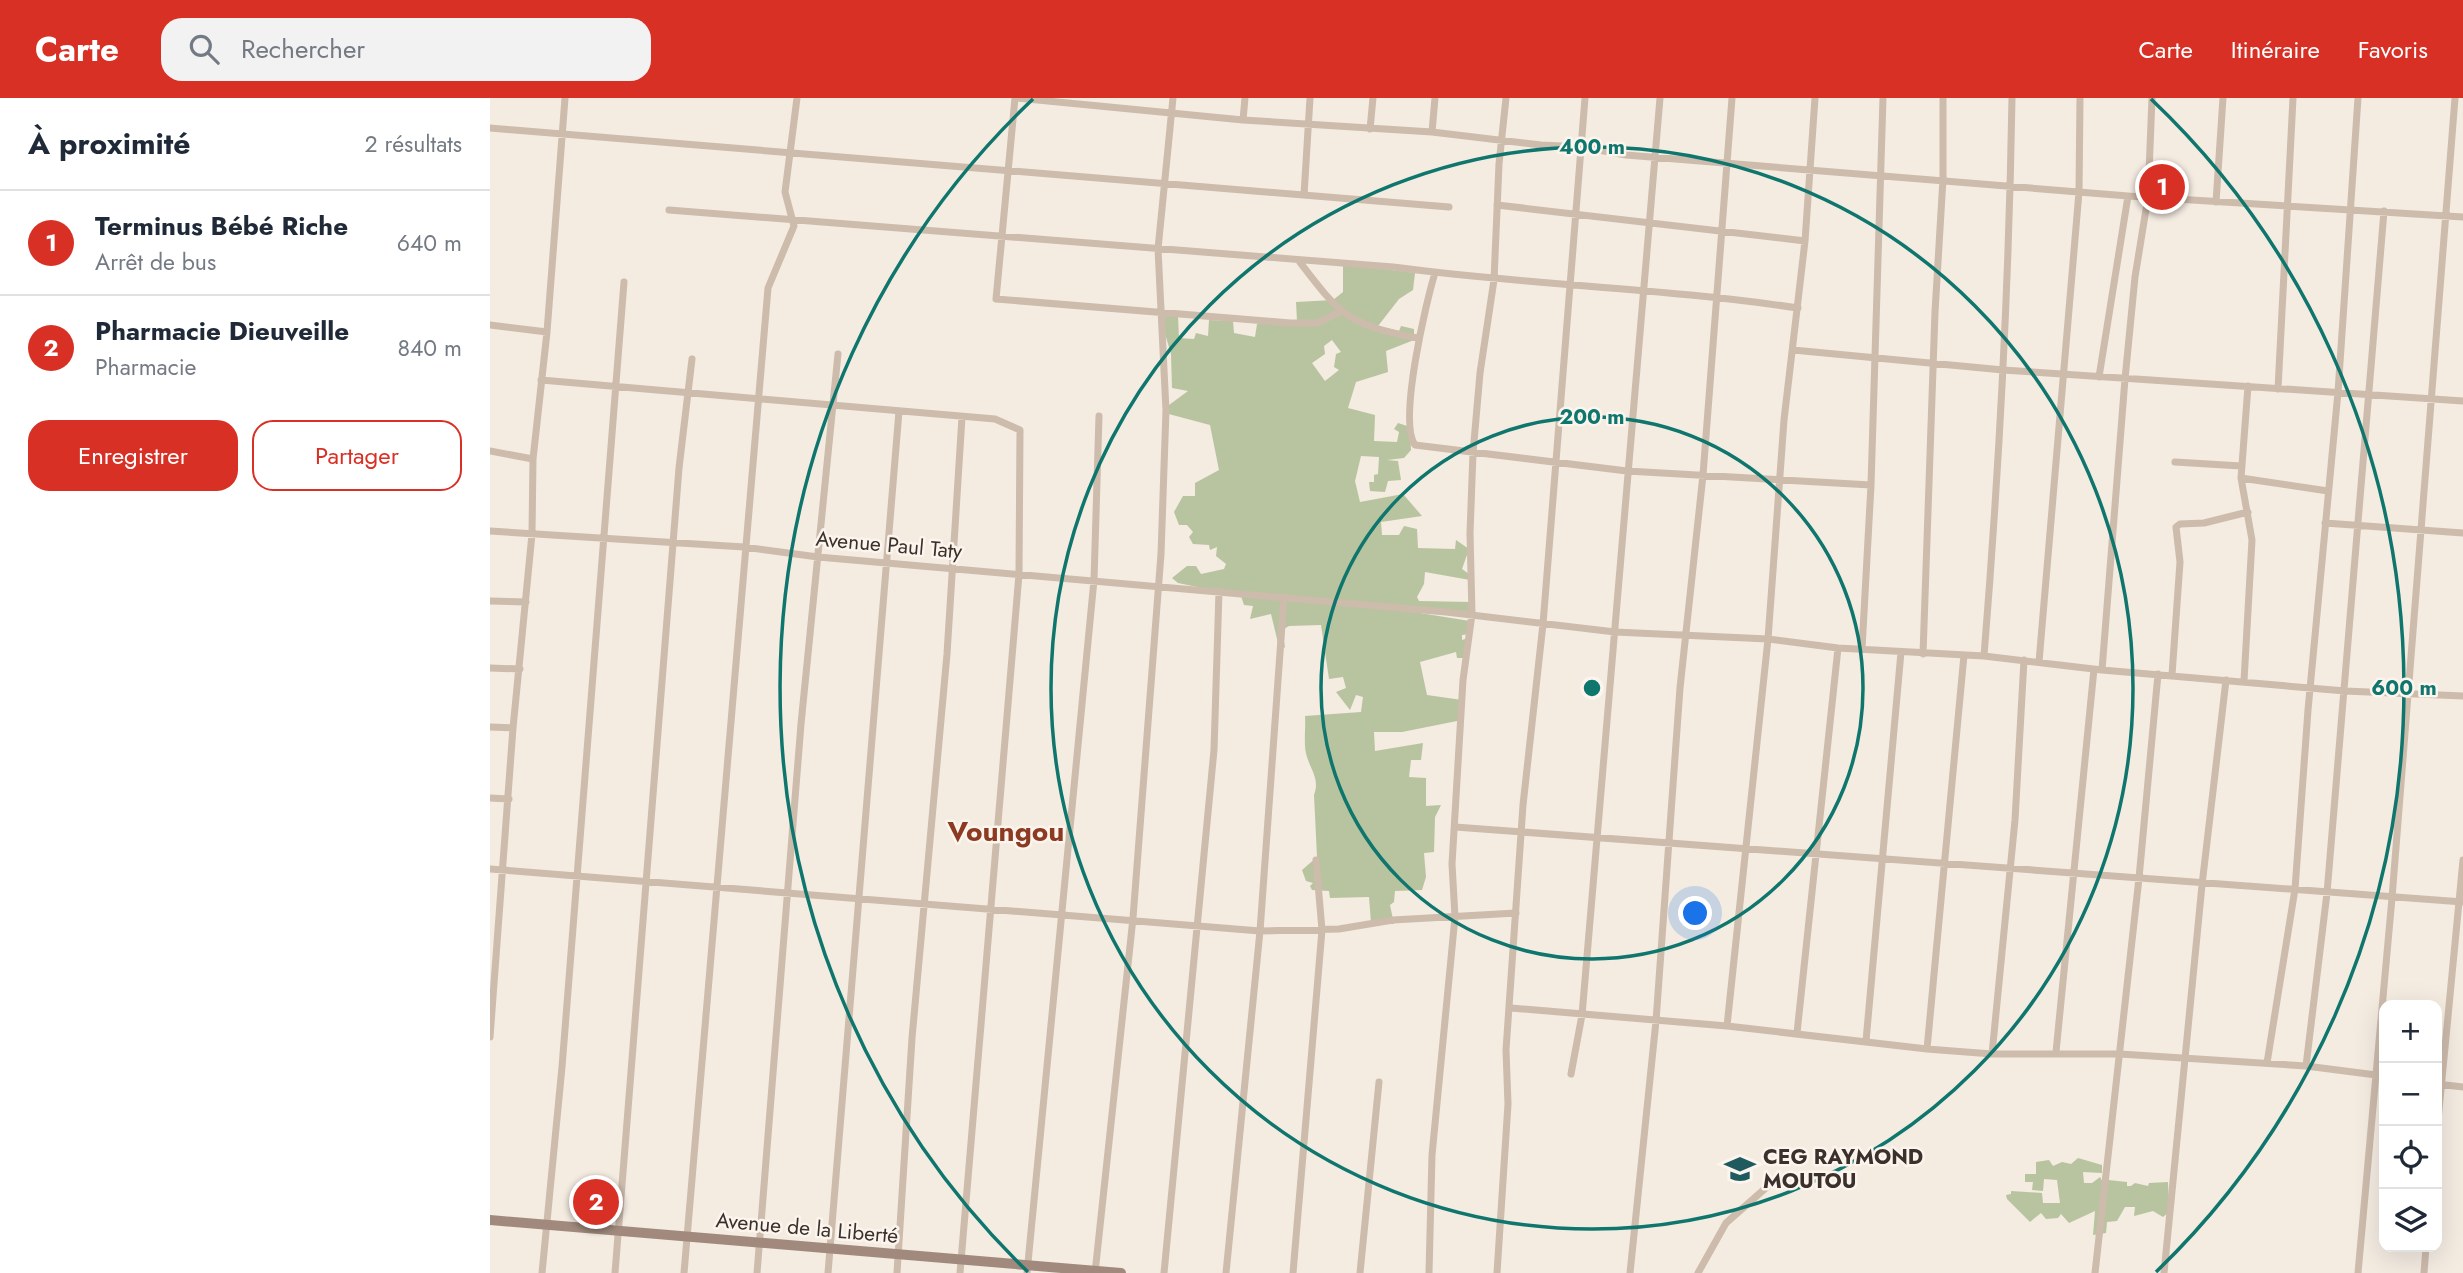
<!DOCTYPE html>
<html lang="fr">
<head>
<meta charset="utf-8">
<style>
	:root { --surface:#fff; --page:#f2f2f3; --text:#1f2937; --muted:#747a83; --line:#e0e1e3; --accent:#d93025 }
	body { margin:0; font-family:Jost,sans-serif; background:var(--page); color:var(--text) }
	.controls { position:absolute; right:21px; bottom:21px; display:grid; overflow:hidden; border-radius:14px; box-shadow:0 7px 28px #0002 }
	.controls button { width:63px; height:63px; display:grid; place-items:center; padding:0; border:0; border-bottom:2px solid var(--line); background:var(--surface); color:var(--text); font:35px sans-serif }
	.you { position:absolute; left:1206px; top:816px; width:24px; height:24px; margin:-18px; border:5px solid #fff; border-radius:50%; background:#1a73e8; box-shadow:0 0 0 10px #1a73e833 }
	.badge { display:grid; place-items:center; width:46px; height:46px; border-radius:50%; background:var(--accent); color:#fff; font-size:23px; font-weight:700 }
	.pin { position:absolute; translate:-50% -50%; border:4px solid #fff; box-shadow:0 2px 7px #0006 }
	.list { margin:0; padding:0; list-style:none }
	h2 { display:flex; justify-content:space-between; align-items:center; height:91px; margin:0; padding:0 28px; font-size:30px }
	h2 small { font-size:23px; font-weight:400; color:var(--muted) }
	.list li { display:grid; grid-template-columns:46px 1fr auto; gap:21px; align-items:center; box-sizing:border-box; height:105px; padding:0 28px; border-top:2px solid var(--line) }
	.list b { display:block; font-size:26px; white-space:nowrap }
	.list p { margin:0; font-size:23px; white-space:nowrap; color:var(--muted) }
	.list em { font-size:23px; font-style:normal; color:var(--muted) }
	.actions { display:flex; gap:14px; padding:21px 28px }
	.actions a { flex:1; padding:16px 0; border:2px solid var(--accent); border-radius:21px; text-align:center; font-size:24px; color:var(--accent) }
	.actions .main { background:var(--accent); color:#fff }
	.icon { flex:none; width:38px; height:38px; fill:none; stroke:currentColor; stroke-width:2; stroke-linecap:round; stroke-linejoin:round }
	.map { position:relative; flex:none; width:1973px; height:1175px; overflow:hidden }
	header { display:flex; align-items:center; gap:42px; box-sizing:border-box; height:98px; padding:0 35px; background:var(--accent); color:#fff }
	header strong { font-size:33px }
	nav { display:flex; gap:38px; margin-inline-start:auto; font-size:24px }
	.search { width:490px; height:63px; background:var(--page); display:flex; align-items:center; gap:18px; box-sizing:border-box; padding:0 24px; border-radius:21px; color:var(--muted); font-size:26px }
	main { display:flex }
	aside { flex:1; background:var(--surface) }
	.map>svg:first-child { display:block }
	.green { fill:#b8c4a0; fill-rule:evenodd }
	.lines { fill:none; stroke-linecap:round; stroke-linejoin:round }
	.street { stroke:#cdbbac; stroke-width:7 }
	.secondary { stroke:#a18a7d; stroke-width:10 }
	.ring { fill:none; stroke:#0f766e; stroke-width:3.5 }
	.labels { text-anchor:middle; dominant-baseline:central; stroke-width:5; stroke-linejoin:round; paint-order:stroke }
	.street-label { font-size:21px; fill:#3b302b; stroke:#fbf5ee }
	.poi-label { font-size:21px; font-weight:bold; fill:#3b302b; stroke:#fbf5ee; text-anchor:start }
	.district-label { font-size:28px; font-weight:bold; fill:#8c3b22; stroke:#fbf5ee }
	.centre { fill:#0f766e; stroke:#fbf5ee; stroke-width:3.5 }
	.ring-label { font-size:21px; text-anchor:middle; font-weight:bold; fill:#0f766e; stroke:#fbf5ee; stroke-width:5; stroke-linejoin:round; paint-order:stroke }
</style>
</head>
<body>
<header>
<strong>Carte</strong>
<div class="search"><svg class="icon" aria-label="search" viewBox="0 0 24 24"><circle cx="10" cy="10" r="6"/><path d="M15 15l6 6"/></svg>Rechercher</div>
<nav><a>Carte</a><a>Itinéraire</a><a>Favoris</a></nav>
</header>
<main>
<aside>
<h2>À proximité<small>2 résultats</small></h2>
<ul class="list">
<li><span class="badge">1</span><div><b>Terminus Bébé Riche</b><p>Arrêt de bus</p></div><em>640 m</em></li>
<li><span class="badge">2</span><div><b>Pharmacie Dieuveille</b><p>Pharmacie</p></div><em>840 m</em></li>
</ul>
<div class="actions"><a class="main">Enregistrer</a><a>Partager</a></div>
</aside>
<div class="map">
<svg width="1973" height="1175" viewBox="0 0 1973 1175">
	<rect width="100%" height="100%" fill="#f4ebe1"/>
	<!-- green -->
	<path class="green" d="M 853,166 L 925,175 L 923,192 L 909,201 L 888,228 L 909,233 L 911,228 L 924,231 L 924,242 L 896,253 L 898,274 L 866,284 L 858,310 L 885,317 L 884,343 L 907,344 L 909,334 L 904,331 L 908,325 L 920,329 L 921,352 L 914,360 L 897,362 L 908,363 L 911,382 L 898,383 L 895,394 L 880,393 L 879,384 L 884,384 L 884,377 L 888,376 L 889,359 L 871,358 L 865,383 L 870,404 L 913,396 L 932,418 L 891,424 L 892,437 L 909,437 L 914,428 L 927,431 L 928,450 L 965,451 L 966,442 L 979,451 L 972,471 L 979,476 L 980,482 L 935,474 L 934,486 L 927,499 L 929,503 L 981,504 L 981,514 L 911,512 L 980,523 L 979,536 L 972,537 L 972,542 L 978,540 L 976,560 L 967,560 L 966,554 L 930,564 L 937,597 L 972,602 L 972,622 L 912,634 L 884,634 L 885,653 L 933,645 L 931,662 L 921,662 L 919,679 L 936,680 L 936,708 L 951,707 L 945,719 L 944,754 L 934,755 L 936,779 L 932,792 L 905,793 L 904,804 L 900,807 L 904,826 L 881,825 L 879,799 L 840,800 L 839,793 L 822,792 L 820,788 L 823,785 L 816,783 L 812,772 L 827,759 L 824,697 C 830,682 821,672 817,659 C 813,647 816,630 815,618 L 871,614 L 873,599 L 866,597 L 860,612 L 846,594 L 856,590 L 853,579 L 839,581 L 831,527 L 799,528 L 792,532 L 795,549 L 790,553 L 781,516 L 760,521 L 763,508 L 754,507 L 751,498 L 688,485 L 682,480 L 697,468 L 706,468 L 711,476 L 734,471 L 736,466 L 726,458 L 727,449 L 720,452 L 719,447 L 703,446 L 699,439 L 703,434 L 697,427 L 689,427 L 684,414 L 693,398 L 705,398 L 705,385 L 729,372 L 720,327 L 675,315 L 675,310 L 698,293 L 682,290 L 681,256 L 673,229 L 675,218 L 688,218 L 689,240 L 704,241 L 706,235 L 718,238 L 719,222 L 743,223 L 744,235 L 765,239 L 767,226 L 807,223 L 806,204 L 843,202 L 853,194 ZM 842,242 L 851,254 L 846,256 L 844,269 L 849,272 L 835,283 L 822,265 L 835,256 L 834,248 Z
		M 1588,1060 L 1612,1067 L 1612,1075 L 1593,1074 L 1594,1085 L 1602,1085 L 1610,1079 L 1614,1086 L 1618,1082 L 1637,1084 L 1637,1088 L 1641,1088 L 1645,1085 L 1658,1088 L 1659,1085 L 1678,1084 L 1679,1114 L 1673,1119 L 1663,1113 L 1644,1118 L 1645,1109 L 1635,1109 L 1627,1123 L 1617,1124 L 1616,1135 L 1603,1137 L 1605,1113 L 1579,1125 L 1571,1116 L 1568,1120 L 1556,1121 L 1551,1115 L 1540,1124 L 1517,1101 L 1516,1097 L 1521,1096 L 1521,1093 L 1552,1095 L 1553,1105 L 1570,1105 L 1567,1082 L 1554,1081 L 1553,1093 L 1542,1092 L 1543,1084 L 1535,1084 L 1535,1076 L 1546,1076 L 1546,1064 L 1559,1062 L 1563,1068 L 1572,1064 L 1581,1066 Z"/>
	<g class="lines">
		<!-- street -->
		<path class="street" d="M 525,0 L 506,201 L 800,225 L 827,225 L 850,214
			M 527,0 L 753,22 L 942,34 L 1051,47 L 1092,49 L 1136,57 L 1638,98 L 1973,119
			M 753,22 L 755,0
			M 0,30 L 959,109
			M 880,31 L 883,0
			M 942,34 L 945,0
			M 814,97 L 820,0
			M 1726,104 L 1733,0
			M 1007,107 L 1315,143
			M 179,112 L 903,169 C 1037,187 1174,190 1308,210
			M 809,163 C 852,219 857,226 927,240
			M 945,175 C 936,204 908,324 925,347 L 1137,373 L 1381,387
			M 0,227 L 57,234
			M 1303,252 L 1513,272 L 1973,303
			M 1609,279 L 1638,98
			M 51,282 L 505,321 L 530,332 L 529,476 L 470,1175
			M 1788,291 L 1803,0
			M 0,353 L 43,361
			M 1685,364 L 1751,368
			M 1751,380 L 1838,393
			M 1835,425 L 1973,435
			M 0,433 L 254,449 L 328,459 L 956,514 L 1125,534 L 1278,541 L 1348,550 L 1494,558 L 1612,572 L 1855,593 L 1973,598
			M 0,503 L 36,504
			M 1372,551 L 1381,387 L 1393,0
			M 1433,556 L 1445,214 L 1453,81 L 1453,0
			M 1494,558 C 1509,372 1519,186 1522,0
			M 1549,564 L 1589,94 L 1590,0
			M 0,570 L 30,571
			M 1612,572 L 1635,281 L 1645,179 L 1658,99 L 1662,0
			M 1682,577 L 1690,464 L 1686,429 L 1690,426 L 1714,425 L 1758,414
			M 1754,583 L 1762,442 L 1751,380 L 1758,288
			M 0,629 L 23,630
			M 0,700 L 19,701
			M 965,729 L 1973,804
			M 0,771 L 770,833 L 849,831 L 903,822 L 1026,815
			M 1021,910 L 1237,928 L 1437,951 L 1502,956 L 1630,956 L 1816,968 L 1894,978
			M 1237,928 L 1278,541 L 1294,322 L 1315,143 L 1325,0
			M 1307,935 L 1348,550
			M 0,939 L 23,630 L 42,436 L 43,361 L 57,234 L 75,0
			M 1376,943 L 1411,554
			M 1437,951 L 1474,557
			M 1566,954 L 1604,571
			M 1502,956 L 1525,722 L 1534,562
			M 1777,965 L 1805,791 L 1818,612 L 1848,294 L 1868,0
			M 1816,968 L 1837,795 L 1894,113
			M 1081,976 L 1092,917 L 1170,0
			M 1947,986 L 1973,989
			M 1947,1033 L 1973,762
			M 52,1175 L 72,969 L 134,184
			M 125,1175 L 189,370 L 202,261
			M 194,1175 L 278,190 L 304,128 L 295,94 L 307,0
			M 267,1175 L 311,626 L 348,256
			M 338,1175 L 409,313
			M 407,1175 L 422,940 L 457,556 L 472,319
			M 537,1175 L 604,482 L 609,318
			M 605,1175 L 643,820 L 671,456 L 676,312 L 668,151 L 683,0
			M 674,1175 L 724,652 L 729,493
			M 736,1175 L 770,833 L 794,499
			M 803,1175 L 832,832 L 826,762
			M 870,1175 L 889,984
			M 939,1175 L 942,1057 L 965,819 L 962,766 L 973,582 L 982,516 L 980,435 L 983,355 L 990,275 L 1004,182 L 1009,66 L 1016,0
			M 1007,1175 L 1018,1006 L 1016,952 L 1033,707 L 1053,526 L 1095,0
			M 1140,1175 L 1166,923 L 1190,590 L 1213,377 L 1242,0
			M 1208,1175 L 1236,1125 L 1278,1088
			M 1605,1175 L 1649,780 L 1668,576
			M 1674,1175 L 1712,787 L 1736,582
			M 1868,1175 L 1902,800 L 1965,0
			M 1934,1175 L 1936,1149"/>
		<!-- secondary -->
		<path class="secondary" d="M 0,1122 L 631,1175"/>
	</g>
	<!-- distance rings -->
	<g class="ring">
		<circle cx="1102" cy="590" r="271"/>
		<circle cx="1102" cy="590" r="541"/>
		<path d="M538 1174A812 812 0 0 1 543 1M1661 1A812 812 0 0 1 1666 1174"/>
	</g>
	<!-- icons -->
	<defs>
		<g id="school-bare" transform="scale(2.415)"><path d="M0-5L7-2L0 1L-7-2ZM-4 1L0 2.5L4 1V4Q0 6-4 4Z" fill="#1f5a5e" stroke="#fbf5ee" stroke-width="2.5" paint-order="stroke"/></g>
	</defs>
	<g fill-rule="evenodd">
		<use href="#school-bare" x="1250" y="1071"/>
	</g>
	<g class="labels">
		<!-- street labels -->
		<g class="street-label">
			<text transform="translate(399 447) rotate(5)">Avenue Paul Taty</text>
			<text transform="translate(317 1130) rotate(5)">Avenue de la Liberté</text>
		</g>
		<!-- poi labels -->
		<g class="poi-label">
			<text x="1273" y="1059">CEG RAYMOND<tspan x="1273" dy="24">MOUTOU</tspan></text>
		</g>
		<!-- district labels -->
		<g class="district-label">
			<text x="516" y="733">Voungou</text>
		</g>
	</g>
	<circle cx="1102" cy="590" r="10" class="centre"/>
	<g class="ring-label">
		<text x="1102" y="56">400 m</text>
		<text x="1102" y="326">200 m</text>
		<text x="1914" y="597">600 m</text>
	</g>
</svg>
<div class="controls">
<button>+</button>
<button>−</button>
<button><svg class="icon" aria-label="locate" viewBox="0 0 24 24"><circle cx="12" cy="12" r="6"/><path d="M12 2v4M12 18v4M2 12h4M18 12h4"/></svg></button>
<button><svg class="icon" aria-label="layers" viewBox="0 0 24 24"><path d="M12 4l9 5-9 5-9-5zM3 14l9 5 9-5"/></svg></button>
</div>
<div class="you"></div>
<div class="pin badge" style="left:1672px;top:89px">1</div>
<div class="pin badge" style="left:106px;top:1104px">2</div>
</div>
</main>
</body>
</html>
